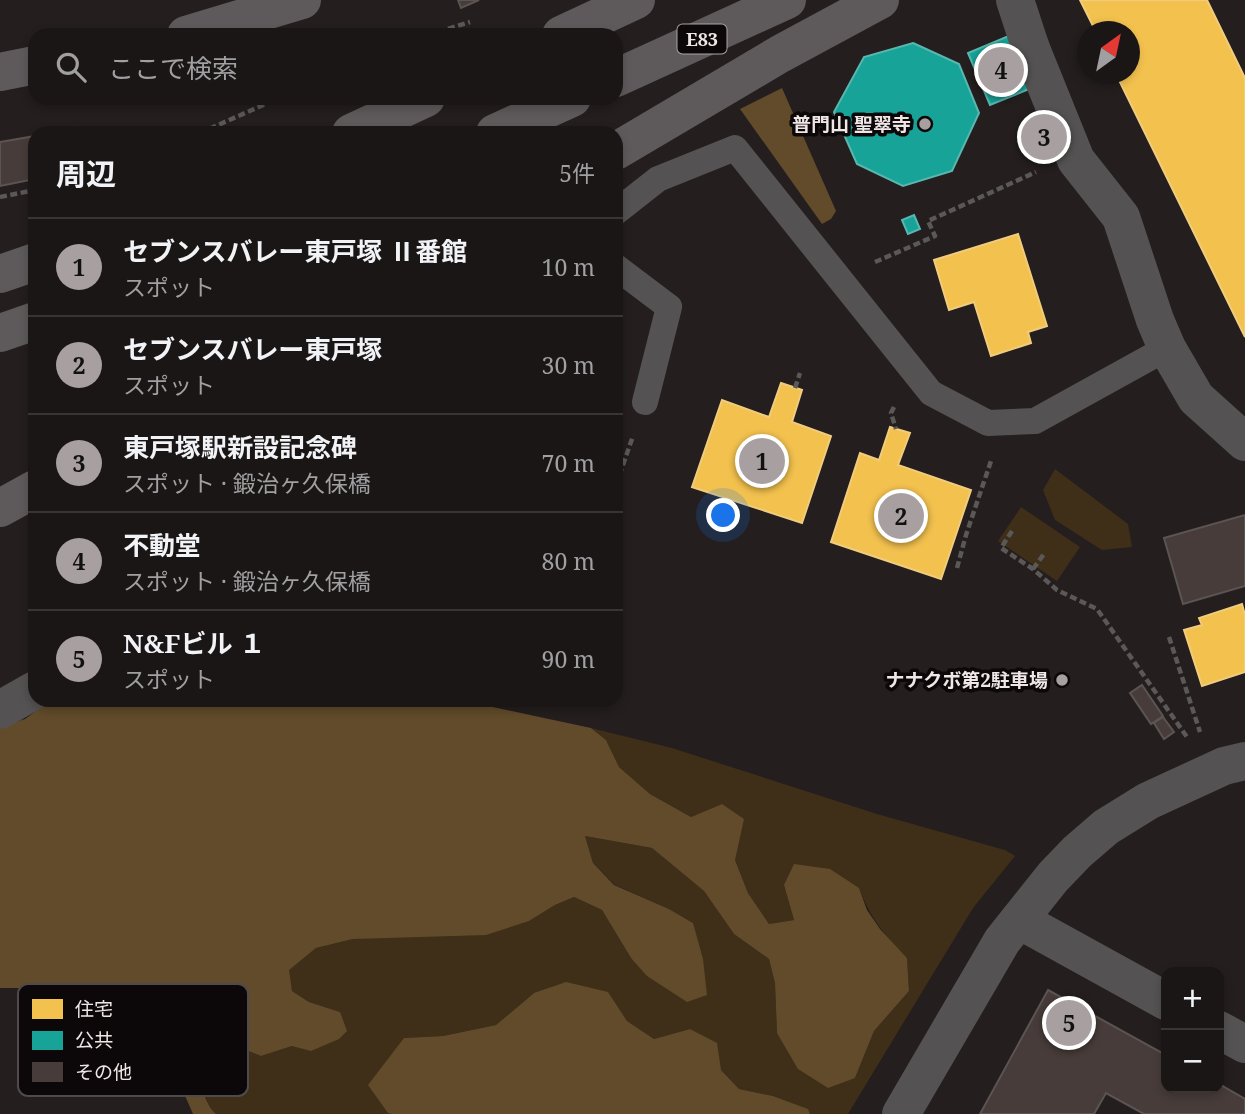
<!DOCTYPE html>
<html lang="ja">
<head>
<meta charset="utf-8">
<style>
	:root { --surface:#1b1616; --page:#282323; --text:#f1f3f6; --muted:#a09fa1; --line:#393535; --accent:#a8a0a0 }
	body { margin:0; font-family:"Noto Serif","Noto Sans JP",serif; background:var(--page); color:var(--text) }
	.controls { position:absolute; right:21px; bottom:21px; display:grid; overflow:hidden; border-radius:14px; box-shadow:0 4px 10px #0003 }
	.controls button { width:63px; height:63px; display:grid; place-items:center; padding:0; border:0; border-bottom:2px solid var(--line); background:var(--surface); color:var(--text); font:35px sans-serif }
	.compass { position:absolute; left:1077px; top:21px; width:63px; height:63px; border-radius:50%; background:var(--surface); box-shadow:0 4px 10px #0003; rotate:33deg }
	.you { position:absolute; left:724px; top:516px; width:24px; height:24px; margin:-18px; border:5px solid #fff; border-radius:50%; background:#1a73e8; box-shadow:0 0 0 10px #1a73e833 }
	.badge { display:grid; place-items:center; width:46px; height:46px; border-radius:50%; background:var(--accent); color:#111; font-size:23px; font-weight:700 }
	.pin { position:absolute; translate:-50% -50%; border:4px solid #fff; box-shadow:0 2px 7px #0006 }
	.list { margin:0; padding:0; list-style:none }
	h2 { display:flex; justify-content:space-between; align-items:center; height:91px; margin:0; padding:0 28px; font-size:30px }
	h2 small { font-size:23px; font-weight:400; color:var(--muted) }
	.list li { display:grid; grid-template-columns:46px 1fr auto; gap:21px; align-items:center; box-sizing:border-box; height:98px; padding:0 28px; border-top:2px solid var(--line) }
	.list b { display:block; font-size:26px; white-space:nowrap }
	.list p { margin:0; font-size:23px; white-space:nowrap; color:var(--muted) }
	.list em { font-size:23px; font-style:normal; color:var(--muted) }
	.icon { flex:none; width:38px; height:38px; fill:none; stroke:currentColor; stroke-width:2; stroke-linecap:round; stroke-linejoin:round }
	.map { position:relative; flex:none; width:1245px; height:1114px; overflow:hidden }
	.search { position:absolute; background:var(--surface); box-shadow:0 4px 10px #0003; left:28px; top:28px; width:595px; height:77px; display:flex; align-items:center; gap:18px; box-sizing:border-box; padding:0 24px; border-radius:21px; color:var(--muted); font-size:26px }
	.panel { position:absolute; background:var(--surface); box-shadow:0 4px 10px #0003; left:28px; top:126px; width:595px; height:581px; border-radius:21px }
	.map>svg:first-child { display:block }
	.green { fill:#3f2f18 }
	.forest { fill:#614b2a }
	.homes { fill:#f2c14e; stroke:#f1cc7c; stroke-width:2 }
	.public { fill:#17a398; stroke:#58b7af; stroke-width:2 }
	.building { fill:#473c39; stroke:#5a5453; stroke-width:2 }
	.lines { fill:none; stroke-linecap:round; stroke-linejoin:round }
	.path { stroke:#5b5858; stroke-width:4.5; stroke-dasharray:7 3.5; stroke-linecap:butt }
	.service { stroke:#545253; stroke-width:26 }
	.pedestrian { stroke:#545253; stroke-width:38 }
	.minor { stroke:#545253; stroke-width:38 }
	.trunk { stroke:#5e5a5c; stroke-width:38 }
	.poi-dot { fill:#a8a0a0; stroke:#0c0708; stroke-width:2.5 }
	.labels { text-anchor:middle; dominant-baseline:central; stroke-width:7; stroke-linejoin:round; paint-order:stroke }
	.shield { fill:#0c0708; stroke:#aba3a3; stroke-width:2 }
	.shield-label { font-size:18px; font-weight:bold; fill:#efe6e6 }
	.poi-label { font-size:19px; font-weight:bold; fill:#efe6e6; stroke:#0c0708; text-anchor:end }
	.key { fill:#0c0708; stroke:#504a4b; stroke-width:2 }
	.key-label { font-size:19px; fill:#efe6e6 }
</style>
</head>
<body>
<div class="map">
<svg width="1245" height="1114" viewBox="0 0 1245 1114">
	<rect width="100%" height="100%" fill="#241e1e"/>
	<!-- green -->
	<path class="green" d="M 1055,469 L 1128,524 L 1132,547 L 1102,550 L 1055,520 L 1043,490 Z
		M 1021,507 L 1080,547 L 1057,581 L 998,541 Z
		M 591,728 L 672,748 L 877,814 L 1005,850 L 1015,856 L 973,908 L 848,1114 L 810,1114 L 807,1109 L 773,1096 L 739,1089 L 721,1070 L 690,1029 L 654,1039 L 627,1021 L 608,993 L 534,993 L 496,1025 L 443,1036 L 404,1038 L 388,1113 L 391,1114 L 216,1114 C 201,1100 197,1061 194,1041 L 210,1036 L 261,1056 L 292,1046 L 340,1012 L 309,1002 L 292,991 L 288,970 L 316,948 L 353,939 L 529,921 L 555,905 L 574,897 L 602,910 L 631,958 L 693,923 L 669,909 L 615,885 L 593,863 L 585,836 L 652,848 L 704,891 L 734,934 L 769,959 L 775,983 L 777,1033 L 855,1078 L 874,1031 L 909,991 L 907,958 C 883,933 872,921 859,888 L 784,885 L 794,920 L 769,924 L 748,893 L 735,860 L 722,804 L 691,817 L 650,794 L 619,767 L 606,740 Z"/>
	<!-- forest -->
	<path class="forest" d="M 782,88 L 836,211 L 831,219 L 822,224 L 740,109 Z
		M 51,700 L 460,700 L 591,728 L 606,740 L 619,767 L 650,794 L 691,817 L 722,804 L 744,819 L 735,860 L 748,893 L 769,924 L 794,920 L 784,885 L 794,864 L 830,869 L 859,888 L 867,910 L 880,929 L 907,958 L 909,991 L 874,1031 L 855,1078 L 828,1088 L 798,1069 L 777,1033 L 775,983 L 769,959 L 734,934 L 704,891 L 652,848 L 585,836 L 593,863 L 614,885 L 669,909 L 693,923 L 703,959 L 707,995 L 687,1002 L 647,976 L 631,958 L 602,910 L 574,897 L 555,905 L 529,921 L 486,935 L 353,939 L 316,948 L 289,970 L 292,991 L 309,1002 L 340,1012 L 347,1031 L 339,1039 L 311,1051 L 292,1046 L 261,1056 L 210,1036 L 195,1041 C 197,1061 200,1100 216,1114 L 193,1114 L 165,1050 L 29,988 L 0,988 L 0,727 L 25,719 Z
		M 566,982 L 608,992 L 627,1021 L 654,1039 L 690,1029 L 717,1043 L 721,1070 L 739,1089 L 773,1096 L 808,1109 L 810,1114 L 391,1114 L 388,1113 L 368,1085 L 404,1038 L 443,1036 L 496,1025 L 534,993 Z"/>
	<!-- homes -->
	<path class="homes" d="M 1080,0 L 1207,0 L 1245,78 L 1245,337 L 1116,74 L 1130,74 L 1130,32 L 1096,32 Z
		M 1018,234 L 1047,326 L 1028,332 L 1031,343 L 991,356 L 974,302 L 949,310 L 934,260 Z
		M 781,383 L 802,390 L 792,422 L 831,436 L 802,523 L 692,487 L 722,400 L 769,417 Z
		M 890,427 L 910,433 L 898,465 L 971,490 L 941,579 L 831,542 L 860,453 L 879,460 Z
		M 1242,604 L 1245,615 L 1245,672 L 1202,686 L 1184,630 L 1202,625 L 1199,618 Z"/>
	<!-- public -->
	<path class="public" d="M 1011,35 L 1034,87 L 990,105 L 968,53 Z
		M 913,43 L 959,64 L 979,113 L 952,171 L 903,186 L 857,164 L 834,112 L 864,57 Z
		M 914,215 L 920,229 L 908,234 L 902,220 Z"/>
	<!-- building -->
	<path class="building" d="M 458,0 L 479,0 L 461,8 Z
		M 79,127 L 80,133 L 48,133 Z
		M 35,136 L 35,179 L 0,186 L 0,142 Z
		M 1245,515 L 1245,586 L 1183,604 L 1164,538 Z
		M 1142,685 L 1163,716 L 1151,724 L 1130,693 Z
		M 1163,717 L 1174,732 L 1164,739 L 1154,723 Z
		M 1048,990 L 1166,1055 L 1166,1088 L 1219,1088 L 1219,1084 L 1245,1099 L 1245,1114 L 1144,1114 L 1106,1093 L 1094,1114 L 980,1114 Z"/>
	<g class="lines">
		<!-- path -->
		<path class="path" d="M 395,35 L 398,32
			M 428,35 L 470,22
			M 200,133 L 279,98
			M 0,197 L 35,190
			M 875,262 L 935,236 L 928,221 L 1036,172
			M 795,388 L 800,373
			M 894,407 L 891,413 L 896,429
			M 616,485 L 633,436
			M 1012,531 L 1001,548 L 1033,569 L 1057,590 L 1097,609 L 1187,737
			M 957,568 L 966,535 L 992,458
			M 1033,569 L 1044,554
			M 1169,637 L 1200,732"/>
		<!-- service -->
		<path class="service" d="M 616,212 L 658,179 L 735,148 L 931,393 L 988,423 L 1035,421 L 1167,348
			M 616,267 L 669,307 L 645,402"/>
		<!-- pedestrian -->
		<path class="pedestrian" d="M 1015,0 L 1030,46
			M 1019,920 L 1166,1001
			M 1219,1030 L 1245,1044"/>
		<!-- minor -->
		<path class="minor" d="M 1030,46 L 1076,160 L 1121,217 L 1155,320 L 1167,348 L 1196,398 L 1245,442
			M 0,710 L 35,690
			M 901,1114 L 1002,941 L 1053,877 L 1077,852 L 1106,827 L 1148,801 L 1224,766 L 1245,761"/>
		<!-- trunk -->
		<path class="trunk" d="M 186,35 L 302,0
			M 561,35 L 636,0
			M 0,72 L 35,65
			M 616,78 L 787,0
			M 351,133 L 426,98
			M 495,133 L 572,98
			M 616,151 L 780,54 L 880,0
			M 0,274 L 35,262
			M 0,333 L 35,321
			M 0,508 L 35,489"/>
	</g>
	<!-- markers -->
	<g class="poi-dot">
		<circle cx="925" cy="124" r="7"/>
		<circle cx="1062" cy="680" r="7"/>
	</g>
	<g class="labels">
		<!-- shield labels -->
		<rect class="shield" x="677.5" y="24.5" width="49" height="29" rx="5"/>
		<g class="shield-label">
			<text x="702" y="39">E83</text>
		</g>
		<!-- poi labels -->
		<g class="poi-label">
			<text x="911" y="124">普門山 聖翠寺</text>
			<text x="1048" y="680">ナナクボ第2駐車場</text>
		</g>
	</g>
	<!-- legend -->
	<rect x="18" y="984" width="230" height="112" rx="10" class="key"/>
	<rect x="32" y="999" width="31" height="20" fill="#f2c14e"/>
	<rect x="32" y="1031" width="31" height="19" fill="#17a398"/>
	<rect x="32" y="1062" width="31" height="20" fill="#473c39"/>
	<g class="key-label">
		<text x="75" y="1016">住宅</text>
		<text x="75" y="1047">公共</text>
		<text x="75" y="1079">その他</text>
	</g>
</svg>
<div class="controls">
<button>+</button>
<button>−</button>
</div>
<svg class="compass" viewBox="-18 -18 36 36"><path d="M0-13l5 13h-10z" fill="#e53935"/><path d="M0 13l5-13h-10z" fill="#a09fa1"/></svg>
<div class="you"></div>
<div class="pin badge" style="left:762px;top:461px">1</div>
<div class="pin badge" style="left:901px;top:516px">2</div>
<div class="pin badge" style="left:1044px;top:137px">3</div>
<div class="pin badge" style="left:1001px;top:70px">4</div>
<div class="pin badge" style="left:1069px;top:1023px">5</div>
<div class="search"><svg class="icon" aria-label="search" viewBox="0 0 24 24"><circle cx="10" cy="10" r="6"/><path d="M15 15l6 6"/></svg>ここで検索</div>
<section class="panel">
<h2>周辺<small>5件</small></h2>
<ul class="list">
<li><span class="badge">1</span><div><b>セブンスバレー東戸塚 Ⅱ番館</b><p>スポット</p></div><em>10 m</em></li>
<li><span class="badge">2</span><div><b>セブンスバレー東戸塚</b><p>スポット</p></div><em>30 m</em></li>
<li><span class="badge">3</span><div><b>東戸塚駅新設記念碑</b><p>スポット · 鍛治ヶ久保橋</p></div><em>70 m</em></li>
<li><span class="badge">4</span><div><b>不動堂</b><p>スポット · 鍛治ヶ久保橋</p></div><em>80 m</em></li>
<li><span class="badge">5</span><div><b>N&amp;Fビル １</b><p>スポット</p></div><em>90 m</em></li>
</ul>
</section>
</div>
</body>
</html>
